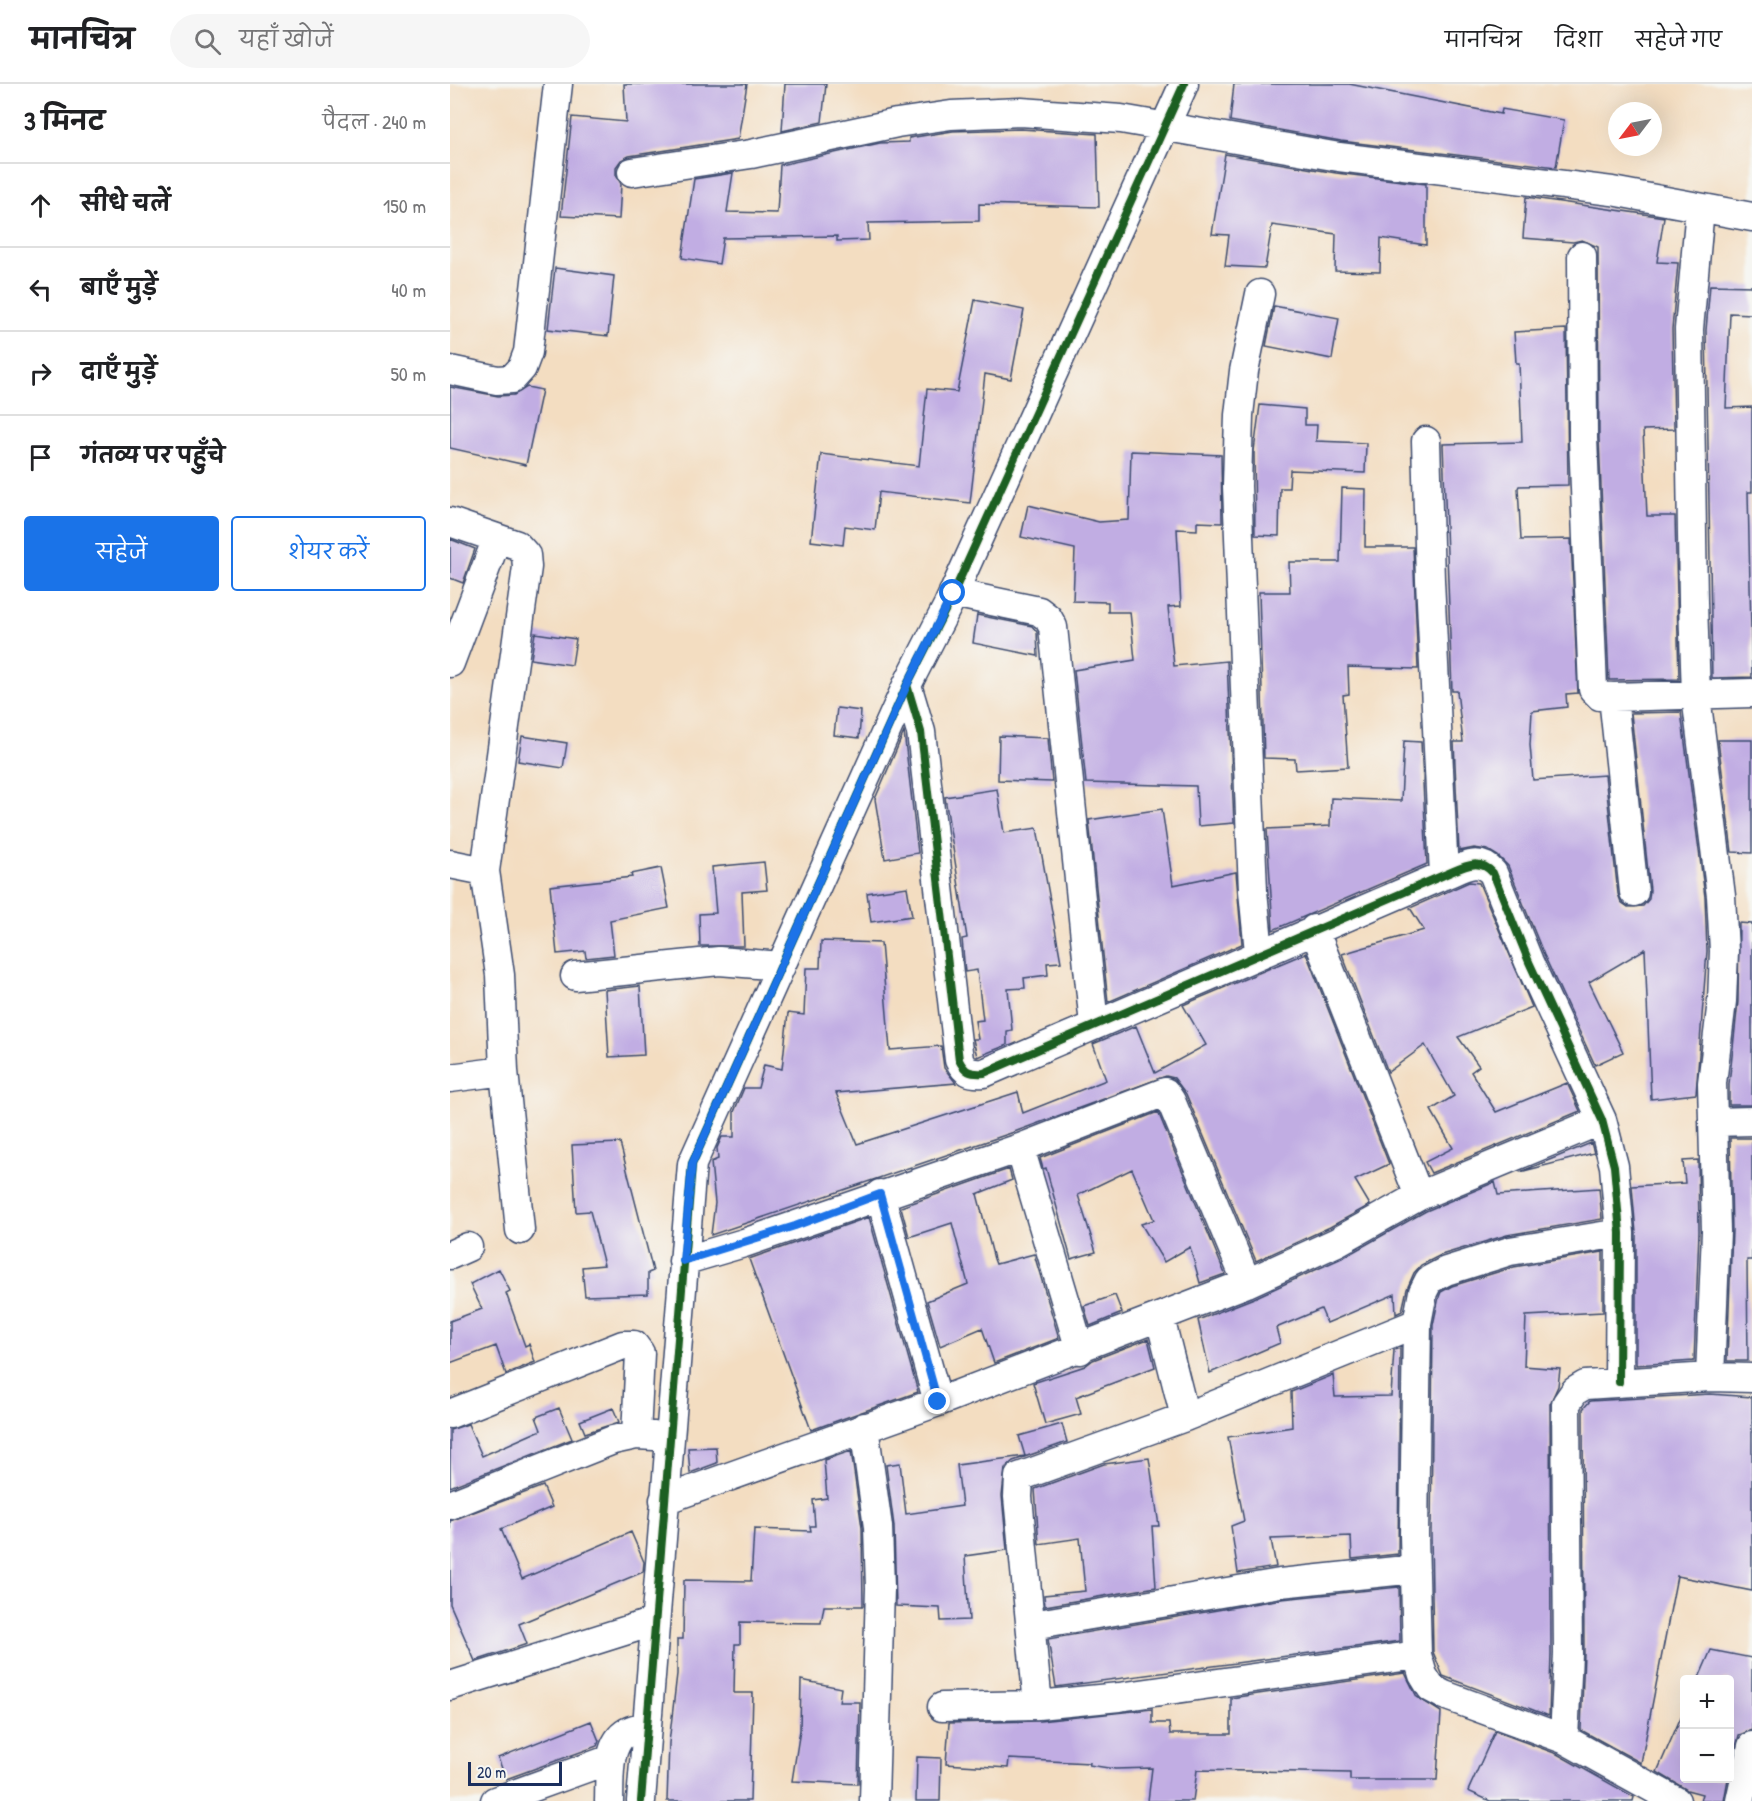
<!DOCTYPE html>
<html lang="hi">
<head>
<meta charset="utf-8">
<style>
	:root { --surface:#fff; --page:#f6f6f6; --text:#202124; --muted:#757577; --line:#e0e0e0; --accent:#1a73e8 }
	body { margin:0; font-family:"Patrick Hand","Playpen Sans Deva",sans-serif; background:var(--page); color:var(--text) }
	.controls { position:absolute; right:18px; bottom:18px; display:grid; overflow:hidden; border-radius:6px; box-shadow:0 6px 24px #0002 }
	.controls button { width:54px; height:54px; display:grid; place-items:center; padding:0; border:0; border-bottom:2px solid var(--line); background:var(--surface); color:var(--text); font:30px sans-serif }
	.compass { position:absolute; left:1158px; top:18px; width:54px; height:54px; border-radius:50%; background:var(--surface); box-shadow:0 6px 24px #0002; rotate:238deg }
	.scale { position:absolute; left:18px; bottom:15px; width:94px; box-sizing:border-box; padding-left:6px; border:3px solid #1b2f5e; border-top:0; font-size:16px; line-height:21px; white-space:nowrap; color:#1b2f5e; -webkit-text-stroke:4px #f6f6f2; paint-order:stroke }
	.stop { position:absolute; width:18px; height:18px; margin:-14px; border:4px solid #1a73e8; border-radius:50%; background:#fff }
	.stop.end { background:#1a73e8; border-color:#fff; box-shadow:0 2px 6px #0008 }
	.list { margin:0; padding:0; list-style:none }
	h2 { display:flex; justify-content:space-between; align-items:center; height:78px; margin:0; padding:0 24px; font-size:26px }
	h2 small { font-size:20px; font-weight:400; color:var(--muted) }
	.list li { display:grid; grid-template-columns:39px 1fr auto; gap:18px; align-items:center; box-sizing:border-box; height:84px; padding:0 24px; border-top:2px solid var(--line) }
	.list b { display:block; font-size:22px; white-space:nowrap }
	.list em { font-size:20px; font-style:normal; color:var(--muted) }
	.actions { display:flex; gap:12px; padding:18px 24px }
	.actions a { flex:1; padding:14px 0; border:2px solid var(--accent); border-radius:6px; text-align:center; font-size:21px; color:var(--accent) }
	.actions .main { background:var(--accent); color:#fff }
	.icon { flex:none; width:33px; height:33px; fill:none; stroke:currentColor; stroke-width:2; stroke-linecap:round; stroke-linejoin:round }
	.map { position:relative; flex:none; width:1302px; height:1717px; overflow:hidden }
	header { display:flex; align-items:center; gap:36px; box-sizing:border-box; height:84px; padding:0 30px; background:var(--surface); border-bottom:2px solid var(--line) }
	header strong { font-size:28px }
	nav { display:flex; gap:33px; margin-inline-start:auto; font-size:21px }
	.search { width:420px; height:54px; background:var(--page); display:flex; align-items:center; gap:15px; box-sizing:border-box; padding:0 21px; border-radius:33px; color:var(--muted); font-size:22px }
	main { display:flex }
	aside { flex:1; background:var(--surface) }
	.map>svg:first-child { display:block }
	.building { fill:#c1ade3 }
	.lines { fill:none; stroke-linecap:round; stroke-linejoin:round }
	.minor-casing { stroke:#3b496d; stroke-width:31 }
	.minor { stroke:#fff; stroke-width:28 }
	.cycleway-casing { stroke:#f6f6f2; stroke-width:11 }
	.cycleway { stroke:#1b5e20; stroke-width:8 }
	.route { stroke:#1a73e8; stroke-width:8 }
</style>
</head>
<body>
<header>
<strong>मानचित्र</strong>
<div class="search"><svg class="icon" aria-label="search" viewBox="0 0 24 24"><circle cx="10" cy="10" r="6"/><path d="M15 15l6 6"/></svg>यहाँ खोजें</div>
<nav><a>मानचित्र</a><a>दिशा</a><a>सहेजे गए</a></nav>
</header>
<main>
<aside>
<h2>3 मिनट<small>पैदल · 240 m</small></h2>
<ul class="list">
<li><svg class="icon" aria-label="ahead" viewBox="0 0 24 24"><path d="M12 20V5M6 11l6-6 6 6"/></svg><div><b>सीधे चलें</b></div><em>150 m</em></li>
<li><svg class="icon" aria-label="left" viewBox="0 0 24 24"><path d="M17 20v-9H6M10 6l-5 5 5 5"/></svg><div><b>बाएँ मुड़ें</b></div><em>40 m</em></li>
<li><svg class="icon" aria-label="right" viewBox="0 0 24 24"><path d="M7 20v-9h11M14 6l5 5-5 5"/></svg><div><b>दाएँ मुड़ें</b></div><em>50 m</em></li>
<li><svg class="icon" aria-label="arrive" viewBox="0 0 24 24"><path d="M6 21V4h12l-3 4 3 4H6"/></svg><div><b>गंतव्य पर पहुँचे</b></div></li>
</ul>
<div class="actions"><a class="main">सहेजें</a><a>शेयर करें</a></div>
</aside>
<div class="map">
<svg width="1302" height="1717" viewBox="0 0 1302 1717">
	<rect width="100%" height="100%" fill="#f6f6f2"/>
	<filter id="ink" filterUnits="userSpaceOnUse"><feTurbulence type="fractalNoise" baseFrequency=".0167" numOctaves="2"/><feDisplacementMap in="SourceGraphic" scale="12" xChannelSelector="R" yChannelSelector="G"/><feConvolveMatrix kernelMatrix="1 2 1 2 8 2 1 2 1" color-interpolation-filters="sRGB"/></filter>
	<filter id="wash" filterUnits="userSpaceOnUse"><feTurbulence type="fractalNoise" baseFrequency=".008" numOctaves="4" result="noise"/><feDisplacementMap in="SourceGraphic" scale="24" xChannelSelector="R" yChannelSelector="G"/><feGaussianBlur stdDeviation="1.35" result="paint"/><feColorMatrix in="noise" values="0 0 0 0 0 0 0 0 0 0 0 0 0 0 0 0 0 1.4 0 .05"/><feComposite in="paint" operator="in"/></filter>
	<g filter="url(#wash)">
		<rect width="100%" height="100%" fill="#f3ddc1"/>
		<g id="blocks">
			<!-- building -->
			<path class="building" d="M 174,0 L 297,0 L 288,55 L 179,72 L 171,76 L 166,83 L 166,91 L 171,100 L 169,135 L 111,132 L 122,33 L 176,38 Z
				M 335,0 L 376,0 L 372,38 L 332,47 Z
				M 784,0 L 899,0 L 1051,30 L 1052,25 L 1114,36 L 1106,83 L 891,57 L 780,37 Z
				M 571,45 L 647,50 L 649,123 L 529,120 L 529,137 L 418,139 L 419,156 L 387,157 L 387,152 L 273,154 L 269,180 L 232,174 L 244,95 L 283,89 L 277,128 L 327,129 L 330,81 L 430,59 L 459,58 L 459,54 L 503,47 Z
				M 775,70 L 886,89 L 976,100 L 976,161 L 931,154 L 930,188 L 885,187 L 886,150 L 822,141 L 815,184 L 775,182 L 779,151 L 762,150 Z
				M 1076,113 L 1214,133 L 1207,178 L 1228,179 L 1222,245 L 1224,345 L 1193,346 L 1197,432 L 1225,432 L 1229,595 L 1159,596 L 1149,354 L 1148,163 L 1132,156 L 1123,158 L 1073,154 Z
				M 105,184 L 164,192 L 158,252 L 98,245 Z
				M 1260,201 L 1302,202 L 1302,230 L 1280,229 L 1276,324 L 1302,323 L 1302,408 L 1298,408 L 1302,593 L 1262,594 L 1256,246 Z
				M 525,216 L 574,226 L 561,295 L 535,290 L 520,419 L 429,408 L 425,446 L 395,442 L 393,461 L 361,457 L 371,370 L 469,382 L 477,305 L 507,308 Z
				M 824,222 L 889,234 L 882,275 L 816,262 Z
				M 1116,245 L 1118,401 L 1069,402 L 1068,404 L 1071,456 L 1121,455 L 1128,609 L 1116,610 L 1117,623 L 1082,627 L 1080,661 L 1083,696 L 1155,691 L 1168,810 L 1171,818 L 1178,823 L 1193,822 L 1199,815 L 1200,806 L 1181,629 L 1231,628 L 1255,813 L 1257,867 L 1246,1010 L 1201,1015 L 1195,865 L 1139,898 L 1173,968 L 1145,981 L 1094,871 L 1058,782 L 1048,772 L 1038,766 L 1024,764 L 1009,767 L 1004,658 L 1013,658 L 1007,607 L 1002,607 L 993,360 L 1072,358 L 1069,279 L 1066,279 L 1064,248 Z
				M 0,303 L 48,312 L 64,311 L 77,303 L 92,306 L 76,381 L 0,364 Z
				M 810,321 L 855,325 L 855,341 L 867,341 L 866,357 L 916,359 L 915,389 L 840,386 L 839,404 L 830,404 L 829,452 L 805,451 L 804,367 Z
				M 681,367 L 771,371 L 772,439 L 747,438 L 747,446 L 727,445 L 731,522 L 718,523 L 724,582 L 777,577 L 784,739 L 748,742 L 746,702 L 636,699 L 624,586 L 685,576 L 680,528 L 658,528 L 658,518 L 623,517 L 625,465 L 571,453 L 578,421 L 649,438 L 679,436 Z
				M 892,404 L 916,405 L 915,463 L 963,463 L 968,585 L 898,583 L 899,610 L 893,611 L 898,683 L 846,686 L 845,675 L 814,674 L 809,508 L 840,508 L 839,478 L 890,478 Z
				M 0,455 L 25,465 L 13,499 L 0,494 Z
				M 527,531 L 582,542 L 587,548 L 588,572 L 523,559 Z
				M 85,549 L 126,555 L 122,581 L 81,575 Z
				M 387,624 L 411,627 L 409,654 L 384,651 Z
				M 454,648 L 468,769 L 435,775 L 425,715 Z
				M 72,652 L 117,659 L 113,684 L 68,677 Z
				M 549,652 L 598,654 L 602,698 L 548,696 Z
				M 1268,656 L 1302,656 L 1302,769 L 1282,768 Z
				M 954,657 L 971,658 L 977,780 L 823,846 L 817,745 L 880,742 L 881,714 L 951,717 Z
				M 547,705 L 554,749 L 587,744 L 611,878 L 597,879 L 598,891 L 574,894 L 575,904 L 558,905 L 562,946 L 557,947 L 557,961 L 527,973 L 523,955 L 528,955 L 525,937 L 533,936 L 527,886 L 515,888 L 512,855 L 517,854 L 495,713 Z
				M 712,725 L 723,801 L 786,788 L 792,860 L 658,918 L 639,736 Z
				M 314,778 L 317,806 L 292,808 L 294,862 L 250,862 L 249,830 L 266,829 L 262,783 Z
				M 211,784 L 219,824 L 160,836 L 164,871 L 136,874 L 135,867 L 107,870 L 100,802 L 182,793 L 181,790 Z
				M 1019,798 L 1029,799 L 1082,923 L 1008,953 L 1029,982 L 1021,988 L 1046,1028 L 1117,999 L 1130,1027 L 981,1089 L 975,1078 L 1003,1064 L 981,1026 L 1004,1012 L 975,961 L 938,988 L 892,870 L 974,846 L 960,824 Z
				M 457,803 L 462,832 L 421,838 L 417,809 Z
				M 1289,839 L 1302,840 L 1302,1021 L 1279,1021 L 1279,1000 L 1288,918 Z
				M 371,857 L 431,859 L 440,966 L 491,962 L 494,984 L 506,999 L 386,1009 L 407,1060 L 568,1008 L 573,1029 L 656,996 L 643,960 L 686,942 L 705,989 L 756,961 L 733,921 L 856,869 L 939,1080 L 905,1096 L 920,1121 L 880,1143 L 806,1177 L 736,1010 L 724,994 L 716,992 L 564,1048 L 261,1151 L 265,1119 L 261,1078 L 268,1075 L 267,1064 L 272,1053 L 284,1053 L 284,1028 L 294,1004 L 308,1004 L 314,981 L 332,985 L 338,929 L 354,931 L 356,884 L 370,884 Z
				M 190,902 L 194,971 L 159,973 L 155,906 Z
				M 708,1028 L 775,1190 L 750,1199 L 740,1163 L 714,1178 L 691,1140 L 704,1136 L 682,1085 L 628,1111 L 646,1168 L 621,1175 L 596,1084 L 593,1085 L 590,1074 Z
				M 1280,1054 L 1302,1054 L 1302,1176 L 1297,1176 L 1298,1277 L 1277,1277 L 1282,1147 Z
				M 170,1059 L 203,1187 L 198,1189 L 198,1210 L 135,1212 L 132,1183 L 154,1181 L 140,1127 L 126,1128 L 122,1061 Z
				M 1141,1059 L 1144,1069 L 1070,1088 Z
				M 1248,1076 L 1249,1147 L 1244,1277 L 1186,1281 L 1186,1149 L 1182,1102 L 1235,1099 L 1233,1077 Z
				M 559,1085 L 562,1096 L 527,1110 L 544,1175 L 546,1180 L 584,1170 L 609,1254 L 544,1279 L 532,1244 L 490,1262 L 477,1217 L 518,1200 L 502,1139 L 459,1153 L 451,1123 Z
				M 1045,1098 L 1048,1111 L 1149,1104 L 1152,1135 L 1057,1151 L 991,1171 L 971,1181 L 964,1189 L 957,1205 L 952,1227 L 946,1230 L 945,1210 L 877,1239 L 871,1225 L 826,1244 L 830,1259 L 760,1289 L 748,1236 L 804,1214 L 894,1173 L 976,1127 Z
				M 419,1133 L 468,1308 L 361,1346 L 299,1175 Z
				M 1153,1168 L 1153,1228 L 1076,1232 L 1074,1282 L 1110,1285 L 1108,1302 L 1100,1320 L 1101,1570 L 1099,1632 L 993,1592 L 983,1568 L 981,1451 L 983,1241 L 989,1213 L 991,1208 L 1002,1202 L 1064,1183 Z
				M 49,1185 L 60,1207 L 56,1209 L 75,1262 L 79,1260 L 85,1278 L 56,1290 L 46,1262 L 0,1279 L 0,1237 L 32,1225 L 20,1200 Z
				M 665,1211 L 672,1229 L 640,1242 L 634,1222 Z
				M 698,1255 L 705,1283 L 626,1313 L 631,1330 L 595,1340 L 583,1299 L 635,1282 L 643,1276 Z
				M 950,1264 L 948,1470 L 902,1475 L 901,1452 L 821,1455 L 826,1483 L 788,1489 L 781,1442 L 794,1437 L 778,1353 L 842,1343 L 841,1308 L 883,1291 L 885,1313 L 941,1312 L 944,1266 Z
				M 1260,1310 L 1302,1313 L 1302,1507 L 1227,1492 L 1191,1679 L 1131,1646 L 1134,1570 L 1133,1325 L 1140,1317 Z
				M 109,1324 L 122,1355 L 0,1403 L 0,1346 L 18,1340 L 32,1372 L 91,1346 L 86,1333 Z
				M 163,1324 L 169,1338 L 135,1349 L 130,1337 Z
				M 612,1340 L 617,1358 L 563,1377 L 555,1384 L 552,1412 L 557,1466 L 515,1472 L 519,1536 L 491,1537 L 490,1524 L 446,1522 L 444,1442 L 436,1381 L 450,1379 L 456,1430 L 512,1422 L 507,1381 L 575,1372 L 569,1352 Z
				M 266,1363 L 267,1379 L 240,1389 L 238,1364 Z
				M 401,1367 L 412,1444 L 413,1522 L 374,1522 L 371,1539 L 290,1538 L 290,1560 L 285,1560 L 284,1609 L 303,1609 L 300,1717 L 217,1717 L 219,1659 L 227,1590 L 227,1555 L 233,1555 L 234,1496 L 301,1497 L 304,1445 L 361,1447 L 360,1442 L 365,1442 L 363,1416 L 377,1414 L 374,1376 Z
				M 699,1374 L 709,1442 L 702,1442 L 706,1503 L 595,1522 L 594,1511 L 635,1507 L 630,1454 L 589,1460 L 585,1405 L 654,1380 Z
				M 93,1402 L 102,1423 L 51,1445 L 72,1495 L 181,1448 L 194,1478 L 193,1488 L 69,1540 L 77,1560 L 25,1577 L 0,1520 L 0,1437 Z
				M 949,1503 L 950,1557 L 606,1603 L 598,1555 L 832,1515 Z
				M 1261,1566 L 1302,1574 L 1302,1646 L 1289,1651 L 1280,1688 L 1280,1596 L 1248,1596 Z
				M 955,1589 L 967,1613 L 991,1628 L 987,1696 L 900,1696 L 900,1689 L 747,1686 L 743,1717 L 698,1717 L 702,1684 L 665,1685 L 639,1681 L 640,1679 L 559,1675 L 558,1684 L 496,1680 L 499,1639 L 590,1637 L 702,1625 L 702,1639 L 719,1639 L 720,1650 L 781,1650 L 781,1614 Z
				M 351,1596 L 391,1604 L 389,1618 L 410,1618 L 408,1700 L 342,1697 L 350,1646 Z
				M 1234,1626 L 1234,1695 L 1278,1695 L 1274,1717 L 1250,1717 L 1252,1710 L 1237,1706 L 1207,1688 Z
				M 141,1637 L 149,1657 L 147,1662 L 56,1695 L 48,1674 Z
				M 1045,1647 L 1107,1670 L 1184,1713 L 1183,1717 L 1040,1717 L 1018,1707 Z
				M 467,1673 L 491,1674 L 490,1717 L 466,1717 Z"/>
		</g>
	</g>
	<g filter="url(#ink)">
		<use href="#blocks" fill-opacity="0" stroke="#3b496d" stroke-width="1.5"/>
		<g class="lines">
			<!-- minor casing -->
			<g class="minor-casing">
				<path id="minor" d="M 182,88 L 301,70 L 447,39 L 501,31 L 571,28 L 671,35 L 889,73 L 1162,107 L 1302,133
					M 1250,124 L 1239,245 L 1243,518 L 1246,612 L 1271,812 L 1274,867 L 1272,917 L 1262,999 L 1266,1147 L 1260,1293
					M 1132,172 L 1133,354 L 1143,605 L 1150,612 L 1163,613 L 1302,609
					M 0,286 L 47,296 L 62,295 L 72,284 L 78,268 L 108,0
					M 976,357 L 980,496 L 994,791
					M 0,438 L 67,461 L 76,471 L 77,483 L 35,787 L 50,891 L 54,987
					M 503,509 L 589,527 L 598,534 L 603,543 L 644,941
					M 0,579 L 47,454
					M 457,601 L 471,648 L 509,976 C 515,988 520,990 534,989 L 994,791 C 1012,784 1028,772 1043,789 L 1079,878 L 1152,1036 L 1164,1082 L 1170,1149 L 1169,1298
					M 1163,613 L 1184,808
					M 0,780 L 35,787
					M 864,845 L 969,1112
					M 809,868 L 803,807 L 787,402 L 789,331 L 794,287 L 810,210
					M 125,892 L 269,877 L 331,882
					M 0,994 L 54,987 L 70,1146
					M 1263,1038 L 1302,1037
					M 570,1064 L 630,1266
					M 430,1110 L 488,1318
					M 1170,1149 L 1060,1167 L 996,1187 L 979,1196 L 973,1208 L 967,1239 L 964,1451 L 967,1571 L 973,1591 L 981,1604 L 994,1611 L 1114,1655 L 1226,1717
					M 0,1171 L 18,1163
					M 233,1177 L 294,1159 L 570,1064 L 715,1008 L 721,1017 L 797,1199
					M 710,1234 L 735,1333
					M 0,1330 L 173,1261 L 184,1261 L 190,1269 L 186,1351
					M 414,1343 L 428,1443 L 430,1504 L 424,1717
					M 214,1416 L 488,1318 L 797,1199 L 887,1158 L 969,1112 L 1152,1036
					M 0,1421 L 163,1356 L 186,1351 L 204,1352
					M 582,1541 L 830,1499 L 965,1485
					M 0,1602 L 203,1538
					M 588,1621 L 568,1413 L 569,1393 L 735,1333 L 967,1239
					M 492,1623 L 588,1621 L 669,1613 L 967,1571
					M 1114,1655 L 1118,1570 L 1116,1320 L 1125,1307 L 1135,1301 L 1260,1293 L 1302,1294
					M 45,1717 L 161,1675
					M 159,1717 C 160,1697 156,1660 177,1648 C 182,1645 189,1644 195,1642
					M 191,1717 L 242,1080 L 457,601 L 498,521 L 734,0
					M 1290,1717 L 1302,1662"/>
			</g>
			<!-- minor -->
			<use href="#minor" class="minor"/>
			<!-- cycleway casing -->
			<g class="cycleway-casing">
				<path id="cycleway" d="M 457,601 L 471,648 L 509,976 C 515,988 520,990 534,989 L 994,791 C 1012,784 1028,772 1043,789 L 1079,878 L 1152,1036 L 1164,1082 L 1170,1149 L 1169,1298
					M 191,1717 L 242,1080 L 457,601 L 498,521 L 734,0"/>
			</g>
			<!-- cycleway -->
			<use href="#cycleway" class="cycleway"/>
		</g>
	</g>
	<g class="lines" filter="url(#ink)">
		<!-- route -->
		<path class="route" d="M 488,1318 L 430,1110 L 345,1142 L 233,1177 L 242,1080 L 457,601 L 503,509"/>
	</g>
</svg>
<div class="controls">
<button>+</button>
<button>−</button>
</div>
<svg class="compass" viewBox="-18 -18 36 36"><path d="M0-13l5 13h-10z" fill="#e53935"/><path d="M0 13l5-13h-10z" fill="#757577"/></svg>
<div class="scale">20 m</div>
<div class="stop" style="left:503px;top:509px"></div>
<div class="stop end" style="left:488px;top:1318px"></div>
</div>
</main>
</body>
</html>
